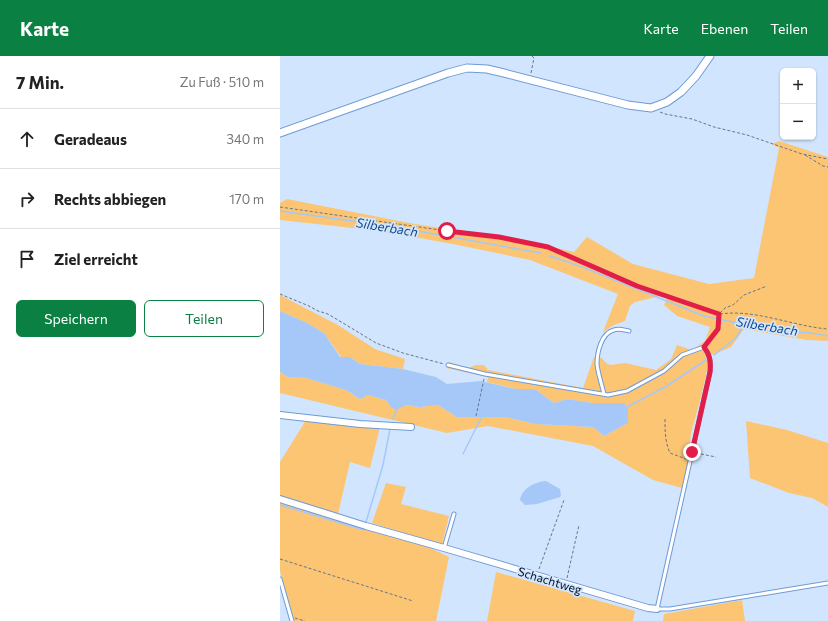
<!DOCTYPE html>
<html lang="de">
<head>
<meta charset="utf-8">
<style>
	:root { --surface:#fff; --page:#f6f6f6; --text:#222; --muted:#767676; --line:#e0e0e0; --accent:#0b8043 }
	body { margin:0; font-family:Commissioner,sans-serif; background:var(--page); color:var(--text) }
	.controls { position:absolute; right:12px; top:12px; display:grid; overflow:hidden; border-radius:6px; box-shadow:0 1px 3px #0004 }
	.controls button { width:36px; height:36px; display:grid; place-items:center; padding:0; border:0; border-bottom:1px solid var(--line); background:var(--surface); color:var(--text); font:20px sans-serif }
	.stop { position:absolute; width:12px; height:12px; margin:-9px; border:3px solid #e11d48; border-radius:50%; background:#fff }
	.stop.end { background:#e11d48; border-color:#fff; box-shadow:0 1px 4px #0008 }
	.list { margin:0; padding:0; list-style:none }
	h2 { display:flex; justify-content:space-between; align-items:center; height:52px; margin:0; padding:0 16px; font-size:17px }
	h2 small { font-size:13px; font-weight:400; color:var(--muted) }
	.list li { display:grid; grid-template-columns:26px 1fr auto; gap:12px; align-items:center; box-sizing:border-box; height:60px; padding:0 16px; border-top:1px solid var(--line) }
	.list b { display:block; font-size:15px; white-space:nowrap }
	.list em { font-size:13px; font-style:normal; color:var(--muted) }
	.actions { display:flex; gap:8px; padding:12px 16px }
	.actions a { flex:1; padding:9px 0; border:1px solid var(--accent); border-radius:6px; text-align:center; font-size:14px; color:var(--accent) }
	.actions .main { background:var(--accent); color:#fff }
	.icon { flex:none; width:22px; height:22px; fill:none; stroke:currentColor; stroke-width:2; stroke-linecap:round; stroke-linejoin:round }
	.map { position:relative; flex:none; width:548px; height:565px; overflow:hidden }
	header { display:flex; align-items:center; gap:24px; box-sizing:border-box; height:56px; padding:0 20px; background:var(--accent); color:#fff }
	header strong { font-size:19px }
	nav { display:flex; gap:22px; margin-inline-start:auto; font-size:14px }
	main { display:flex }
	aside { flex:1; background:var(--surface) }
	.map>svg:first-child { display:block }
	.green { fill:#fbc574 }
	.water { fill:#a5c8f9 }
	.lines { fill:none; stroke-linecap:round; stroke-linejoin:round }
	.stream { stroke:#a5c8f9; stroke-width:1.5 }
	.service-casing { stroke:#6e9ad6; stroke-width:5 }
	.minor-casing { stroke:#6e9ad6; stroke-width:8 }
	.tertiary-casing { stroke:#6e9ad6; stroke-width:9 }
	.path { stroke:#65758d; stroke-width:1; stroke-dasharray:3 2; stroke-linecap:butt }
	.service { stroke:#fff; stroke-width:3 }
	.minor { stroke:#fff; stroke-width:6 }
	.tertiary { stroke:#fff; stroke-width:7 }
	.route { stroke:#e11d48; stroke-width:5 }
	.labels { text-anchor:middle; dominant-baseline:central; stroke-width:3.5; stroke-linejoin:round; paint-order:stroke }
	.street-label { font-size:12px; fill:#021026; stroke:#d2e5fe }
	.water-label { font-size:13px; font-style:italic; fill:#0f488d; stroke:#d2e5fe }
</style>
</head>
<body>
<header>
<strong>Karte</strong>
<nav><a>Karte</a><a>Ebenen</a><a>Teilen</a></nav>
</header>
<main>
<aside>
<h2>7 Min.<small>Zu Fuß · 510 m</small></h2>
<ul class="list">
<li><svg class="icon" aria-label="ahead" viewBox="0 0 24 24"><path d="M12 20V5M6 11l6-6 6 6"/></svg><div><b>Geradeaus</b></div><em>340 m</em></li>
<li><svg class="icon" aria-label="right" viewBox="0 0 24 24"><path d="M7 20v-9h11M14 6l5 5-5 5"/></svg><div><b>Rechts abbiegen</b></div><em>170 m</em></li>
<li><svg class="icon" aria-label="arrive" viewBox="0 0 24 24"><path d="M6 21V4h12l-3 4 3 4H6"/></svg><div><b>Ziel erreicht</b></div></li>
</ul>
<div class="actions"><a class="main">Speichern</a><a>Teilen</a></div>
</aside>
<div class="map">
<svg width="548" height="565" viewBox="0 0 548 565">
	<rect width="100%" height="100%" fill="#d2e5fe"/>
	<!-- green -->
	<path class="green" d="M 499,85 L 548,101 L 548,285 L 527,284 L 464,273 L 451,291 L 435,298 L 425,300 L 428,305 L 428,310 L 421,341 L 411,377 L 408,408 L 402,432 L 373,424 L 313,390 L 208,370 L 167,377 L 0,337 L 0,316 L 8,321 L 26,322 L 66,334 L 80,343 L 88,339 L 106,344 L 111,351 L 126,349 L 139,351 L 158,349 L 177,361 L 226,361 L 255,368 L 313,371 L 324,380 L 348,367 L 345,347 L 312,347 L 287,343 L 274,347 L 255,333 L 236,333 L 207,326 L 208,321 L 166,312 L 169,306 L 188,312 L 196,309 L 204,309 L 208,314 L 303,332 L 314,301 L 322,302 L 325,306 L 330,309 L 345,307 L 376,314 L 391,303 L 397,289 L 412,294 L 425,285 L 430,271 L 397,260 L 384,249 L 387,242 L 381,240 L 355,246 L 350,250 L 345,265 L 334,269 L 323,276 L 338,238 L 250,204 L 173,188 L 100,175 L 0,164 L 0,147 L 7,143 L 129,167 L 167,173 L 219,179 L 294,196 L 307,181 L 353,208 L 429,228 L 474,222 L 499,92 L 492,88 Z
		M 0,239 L 58,269 L 95,293 L 125,303 L 123,313 L 80,308 L 70,301 L 61,301 L 44,277 L 27,267 L 0,255 Z
		M 26,364 L 100,371 L 90,412 L 70,406 L 58,458 L 0,440 L 0,406 Z
		M 466,365 L 507,374 L 548,387 L 548,451 L 532,442 L 509,437 L 470,422 Z
		M 106,427 L 126,431 L 121,448 L 169,460 L 162,489 L 92,467 Z
		M 0,446 L 148,491 L 169,501 L 156,565 L 14,565 L 0,515 Z
		M 216,516 L 355,555 L 353,565 L 207,565 Z
		M 462,544 L 465,565 L 383,565 L 384,558 Z"/>
	<!-- water -->
	<path class="water" d="M 0,255 L 27,267 L 44,277 L 60,301 L 70,301 L 80,308 L 123,313 L 156,321 L 167,328 L 201,325 L 236,333 L 255,333 L 274,347 L 287,343 L 312,347 L 345,347 L 348,354 L 348,367 L 324,380 L 313,371 L 255,368 L 226,361 L 177,361 L 158,349 L 139,351 L 126,349 L 116,354 L 111,351 L 106,344 L 88,339 L 80,343 L 66,334 L 26,322 L 8,321 L 0,316 Z
		M 266,425 L 280,433 L 281,439 L 280,441 L 257,448 L 245,449 L 240,444 C 242,432 255,426 266,425 Z"/>
	<g class="lines">
		<!-- stream -->
		<path class="stream" d="M 0,155 L 109,170 L 261,197
			M 270,200 L 305,212 L 424,260 L 457,267 L 484,269 L 517,276 L 531,277 L 548,280
			M 434,299 L 456,282 L 465,267
			M 347,351 L 385,331 L 426,304
			M 113,363 L 116,356 L 116,354
			M 183,398 L 201,362
			M 0,449 L 84,474
			M 86,466 L 103,409 L 110,373"/>
		<!-- service casing -->
		<g class="service-casing">
			<path id="service" d="M 168,309 L 205,318 L 328,339 L 347,335 L 384,315 L 402,299 L 424,291 C 430,299 431,305 430,316 L 377,553 L 390,553 L 548,527
				M 324,338 C 322,329 318,318 317,308 C 317,297 321,277 334,274 C 338,272 344,274 349,275
				M 164,492 L 174,458
				M 0,523 L 12,565"/>
		</g>
		<!-- minor casing -->
		<g class="minor-casing">
			<path id="minor" d="M 0,359 L 80,368 L 131,371
				M 0,443 L 86,470 L 164,492 L 368,552 L 377,553"/>
		</g>
		<!-- tertiary casing -->
		<g class="tertiary-casing">
			<path id="tertiary" d="M 0,77 L 168,17 L 187,12 L 207,13 L 224,17 L 348,49 L 371,52 L 387,46 L 401,36 L 416,20 L 430,0"/>
		</g>
		<!-- path -->
		<path class="path" d="M 251,17 L 254,2 L 252,0
			M 380,56 L 385,58 L 412,63 L 434,71 L 467,79 L 522,98 L 548,103
			M 525,99 L 543,110 L 548,111
			M 0,151 L 167,175 L 219,181 L 268,191 L 357,229 L 439,258 L 438,273 L 427,287
			M 0,238 L 29,250 L 38,255 L 48,258 L 96,287 L 123,297 L 164,308
			M 440,257 L 445,252 L 453,249 L 464,239 L 487,230
			M 440,258 C 476,253 512,270 548,273
			M 196,360 L 204,323
			M 385,363 C 385,375 385,386 390,397 L 406,403
			M 416,397 L 436,401
			M 0,503 L 133,545
			M 259,513 L 284,444
			M 287,522 L 299,469
			M 15,562 L 25,565"/>
		<!-- service -->
		<use href="#service" class="service"/>
		<!-- minor -->
		<use href="#minor" class="minor"/>
		<!-- tertiary -->
		<use href="#tertiary" class="tertiary"/>
	</g>
	<g class="lines">
		<!-- route -->
		<path class="route" d="M 167,175 L 219,181 L 268,191 L 357,230 L 439,258 L 438,273 L 424,291 C 430,299 431,305 430,316 L 412,396"/>
	</g>
	<g class="labels">
		<!-- street labels -->
		<g class="street-label">
			<text transform="translate(270 524) rotate(17)">Schachtweg</text>
		</g>
		<!-- water labels -->
		<g class="water-label">
			<text transform="translate(107 171) rotate(9)">Silberbach</text>
			<text transform="translate(487 270) rotate(9)">Silberbach</text>
		</g>
	</g>
</svg>
<div class="controls">
<button>+</button>
<button>−</button>
</div>
<div class="stop" style="left:167px;top:175px"></div>
<div class="stop end" style="left:412px;top:396px"></div>
</div>
</main>
</body>
</html>
